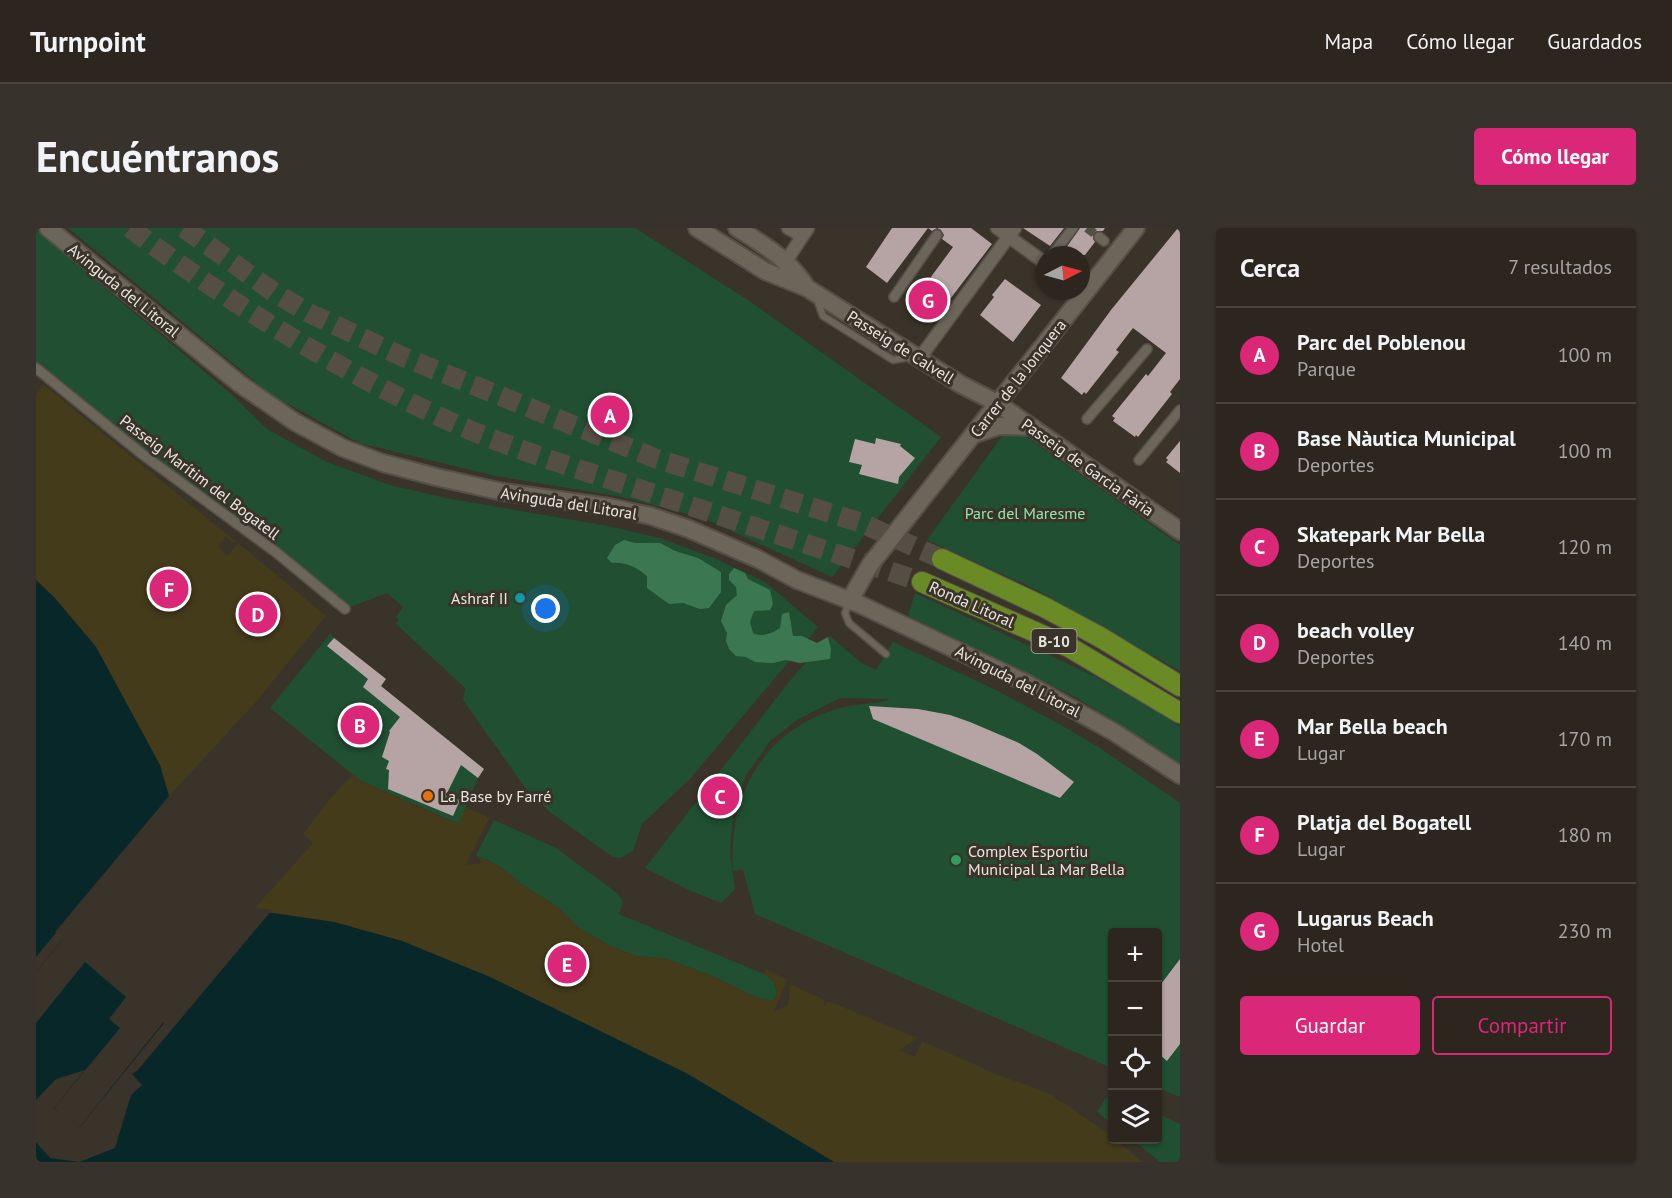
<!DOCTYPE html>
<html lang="es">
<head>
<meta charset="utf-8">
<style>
	:root { --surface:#2c261f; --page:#38322c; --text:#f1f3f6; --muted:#a6a5a4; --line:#48433d; --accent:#db2777 }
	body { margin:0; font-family:"PT Sans",sans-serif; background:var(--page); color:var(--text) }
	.controls { position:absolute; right:18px; bottom:18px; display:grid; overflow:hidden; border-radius:6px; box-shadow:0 2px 4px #0004 }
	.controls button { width:54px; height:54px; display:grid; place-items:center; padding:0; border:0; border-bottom:2px solid var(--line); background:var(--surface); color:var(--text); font:30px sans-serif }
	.compass { position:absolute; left:1000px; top:18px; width:54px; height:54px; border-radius:50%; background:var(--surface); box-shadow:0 2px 4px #0004; rotate:84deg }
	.you { position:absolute; left:510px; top:381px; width:21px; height:21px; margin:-15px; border:4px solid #fff; border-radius:50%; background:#1a73e8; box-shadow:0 0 0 9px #1a73e833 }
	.badge { display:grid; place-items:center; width:39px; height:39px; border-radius:50%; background:var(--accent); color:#fff; font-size:20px; font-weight:700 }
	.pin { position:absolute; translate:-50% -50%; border:3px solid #fff; box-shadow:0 2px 6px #0006 }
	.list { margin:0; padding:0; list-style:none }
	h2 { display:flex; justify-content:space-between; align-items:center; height:78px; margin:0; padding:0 24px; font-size:26px }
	h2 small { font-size:20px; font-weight:400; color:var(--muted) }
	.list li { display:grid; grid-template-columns:39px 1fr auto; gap:18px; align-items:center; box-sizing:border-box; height:96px; padding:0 24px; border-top:2px solid var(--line) }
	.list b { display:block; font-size:22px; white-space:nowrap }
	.list p { margin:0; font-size:20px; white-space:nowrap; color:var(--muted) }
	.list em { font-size:20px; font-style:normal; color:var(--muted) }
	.actions { display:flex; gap:12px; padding:18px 24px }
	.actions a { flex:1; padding:14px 0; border:2px solid var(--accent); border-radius:6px; text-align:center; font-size:21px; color:var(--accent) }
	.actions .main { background:var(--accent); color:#fff }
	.icon { flex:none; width:33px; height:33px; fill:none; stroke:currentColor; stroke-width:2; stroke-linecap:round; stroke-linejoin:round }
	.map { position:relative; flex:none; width:1144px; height:934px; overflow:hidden; border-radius:6px }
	header { display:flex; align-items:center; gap:36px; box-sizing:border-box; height:84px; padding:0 30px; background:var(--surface); border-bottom:2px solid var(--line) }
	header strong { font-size:28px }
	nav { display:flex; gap:33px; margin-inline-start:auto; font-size:21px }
	.intro { display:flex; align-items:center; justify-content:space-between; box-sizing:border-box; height:144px; padding:0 36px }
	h1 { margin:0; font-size:42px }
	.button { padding:15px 27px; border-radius:6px; background:var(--accent); color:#fff; font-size:21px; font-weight:700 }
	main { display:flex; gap:36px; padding:0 36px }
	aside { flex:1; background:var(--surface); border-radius:6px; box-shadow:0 2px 4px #0004 }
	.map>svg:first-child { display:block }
	.green { fill:#204f32 }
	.forest { fill:#3b7852 }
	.sand { fill:#443b1b }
	.water { fill:#082728 }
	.pier { fill:#3a3329 }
	.building { fill:#b5a4a3 }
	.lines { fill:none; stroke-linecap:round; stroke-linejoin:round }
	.pedestrian-tunnel { stroke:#544e44; stroke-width:9; stroke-dasharray:9 4.5; stroke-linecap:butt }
	.trunk-tunnel { stroke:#544e44; stroke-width:20; stroke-dasharray:20 10; stroke-linecap:butt }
	.service-casing { stroke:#554f47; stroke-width:9 }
	.pedestrian-casing { stroke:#554f47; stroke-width:12 }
	.minor-casing { stroke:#554f47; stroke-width:15 }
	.secondary-casing { stroke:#554f47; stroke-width:20 }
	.trunk-casing { stroke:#554f47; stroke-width:22 }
	.service { stroke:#6c655a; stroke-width:6 }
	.pedestrian { stroke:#6c655a; stroke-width:9 }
	.minor { stroke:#6c655a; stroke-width:12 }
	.secondary { stroke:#6c655a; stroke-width:16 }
	.trunk { stroke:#6a8a26; stroke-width:20 }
	.culture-dot { fill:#0f9aa8; stroke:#3a3329; stroke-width:2 }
	.food-dot { fill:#e8710a; stroke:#3a3329; stroke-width:2 }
	.leisure-dot { fill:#2e9e5b; stroke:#3a3329; stroke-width:2 }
	.labels { text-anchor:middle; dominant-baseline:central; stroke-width:6; stroke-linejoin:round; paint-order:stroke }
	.shield { fill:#3a3329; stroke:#b4b0a8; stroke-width:1.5 }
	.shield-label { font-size:15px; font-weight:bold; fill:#e9e5df }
	.street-label { font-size:16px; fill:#e9e5df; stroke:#3a3329 }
	.park-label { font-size:16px; fill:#90e8ae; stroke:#3a3329 }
	.poi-label { font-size:16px; fill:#e9e5df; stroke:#3a3329; text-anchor:start }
</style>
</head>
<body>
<header>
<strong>Turnpoint</strong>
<nav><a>Mapa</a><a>Cómo llegar</a><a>Guardados</a></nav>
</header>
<div class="intro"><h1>Encuéntranos</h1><a class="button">Cómo llegar</a></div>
<main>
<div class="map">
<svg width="1144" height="934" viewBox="0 0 1144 934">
	<rect width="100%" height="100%" fill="#3a3329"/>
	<!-- green -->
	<path class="green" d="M 32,0 L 599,0 L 712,72 L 905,209 L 796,349 L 667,290 L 586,269 L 460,248 L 323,215 L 234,166 Z
		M 0,2 L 195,166 L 231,201 L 291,234 L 354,257 L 410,270 L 572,298 L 624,310 L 678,330 L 729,354 L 782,399 L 653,552 L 606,596 L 597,623 L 585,630 L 577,629 L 515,585 L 490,561 L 427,472 L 429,460 L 360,396 L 363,392 L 360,389 L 367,379 L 351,365 L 309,381 L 0,138 Z
		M 974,197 L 1144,317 L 1144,443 L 997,360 L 891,312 Z
		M 879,365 L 1058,448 L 1125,485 L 1144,499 L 1144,535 L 1041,470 L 872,388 Z
		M 294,406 L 350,451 L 345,458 L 448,541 L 442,550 L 423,596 L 325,553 L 234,480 Z
		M 794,408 L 824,434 L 840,442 L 857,414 L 958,461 L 1025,497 L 1064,520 L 1144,575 L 1144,869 L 1122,860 L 1122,704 L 1076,704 L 1076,840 L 719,686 L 707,642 L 697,643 C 692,566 727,502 804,480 C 820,475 839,477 854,471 L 804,470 L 761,492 L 735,512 L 710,547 L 697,588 L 694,624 L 699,661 L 685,675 L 655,663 L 609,640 L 756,450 Z
		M 458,592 L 520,620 L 581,665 L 587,673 L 583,686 L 728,746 L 738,754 L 741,765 L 738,773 L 722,770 L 678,749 L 631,731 L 600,728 L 574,718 L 543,700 L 524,681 L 484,655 L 463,638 L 440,627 Z
		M 1073,865 L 1076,867 L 1076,896 L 1061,884 Z
		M 1122,886 L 1144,896 L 1144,934 L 1124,934 L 1097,912 L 1122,912 Z"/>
	<!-- forest -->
	<path class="forest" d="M 588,312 L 599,315 L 624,315 L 639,323 L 662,330 L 685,344 L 685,364 L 673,380 L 664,381 L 647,375 L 633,376 L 611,360 L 611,348 C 600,339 590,334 576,335 L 571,330 L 579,317 Z
		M 698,340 L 709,345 L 712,351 L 734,362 L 737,376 L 734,382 L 718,383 L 714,394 L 717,405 C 726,410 736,405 744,400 L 746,386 L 753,384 L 757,408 L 766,408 L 781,415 L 792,409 L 795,421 L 794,431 L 764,435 L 750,432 L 737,435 L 719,434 L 710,429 L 700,428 L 693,421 L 690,413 L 691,405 L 685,393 L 690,377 L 701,367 L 700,359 L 693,352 L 693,346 Z"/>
	<!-- sand -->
	<path class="sand" d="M 8,157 L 199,313 L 197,315 L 190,309 L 182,318 L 191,328 L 202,315 L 290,388 L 220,474 L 133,568 L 124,537 L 60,419 L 18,369 L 0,352 L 0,166 Z
		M 317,546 L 325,553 L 422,596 L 430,579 L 453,590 L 430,637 L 446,635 L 440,627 L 463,638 L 484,655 L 524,681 L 543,700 L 574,718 L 600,728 L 631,731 L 678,749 L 722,770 L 737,773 L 741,765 L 738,754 L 728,746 L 730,741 L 751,752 L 738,784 L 752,777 L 754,756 L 787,771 L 789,779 L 792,773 L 882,810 L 863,822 L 879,829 L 886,813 L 960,846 L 1017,867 L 1023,873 L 1030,876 L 1076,909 L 1076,912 L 1080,912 L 1107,934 L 798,934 L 652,846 L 454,749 L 366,713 L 299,694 L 217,682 L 277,615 L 267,606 L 293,572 Z"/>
	<!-- water -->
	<path class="water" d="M 0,352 L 18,369 L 60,419 L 124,537 L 133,568 L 19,704 L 27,711 L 0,744 Z
		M 217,682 L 298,694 L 366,713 L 454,749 L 652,846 L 798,934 L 0,934 L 0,795 L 49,734 L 90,769 L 73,791 L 84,800 L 18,880 L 42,901 Z"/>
	<!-- pier -->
	<path class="pier" d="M 136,565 L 136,570 L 23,705 L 29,709 L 30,712 L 27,711 L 0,744 L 0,729 Z
		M 217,679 L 236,682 L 101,843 L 96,846 L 106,857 L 95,867 L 79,920 L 43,934 L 14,930 L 0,914 L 0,872 L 20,851 L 49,842 L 18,880 L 43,900 L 128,795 L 126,793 Z"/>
	<!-- building -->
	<path class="building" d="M 856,0 L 935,0 L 956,16 L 902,87 L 878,72 L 917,19 L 906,11 L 908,7 L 905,2 L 901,0 L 896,3 L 892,0 L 851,55 L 830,39 Z
		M 987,0 L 1028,0 L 1014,18 Z
		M 1044,0 L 1069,0 L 1067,3 L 1061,3 L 1057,5 L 1057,11 L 1059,14 L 1049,27 L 1025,27 Z
		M 1142,0 L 1144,0 L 1144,151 L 1134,164 L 1136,166 L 1102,209 L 1100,207 L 1099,209 L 1077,193 L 1079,190 L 1076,188 L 1110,146 L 1112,148 L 1130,125 L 1097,100 L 1080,122 L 1083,124 L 1050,166 L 1048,164 L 1046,167 L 1025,150 L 1075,82 Z
		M 969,51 L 1005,77 L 977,114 L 944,87 L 958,69 L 956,67 Z
		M 840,210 L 865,216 L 864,218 L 879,230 L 863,249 L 862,256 L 823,246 L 826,237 L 813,234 L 819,211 L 839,216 Z
		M 1144,213 L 1144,245 L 1130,234 L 1132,232 L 1130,230 Z
		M 298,410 L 350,451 L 345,458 L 448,541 L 442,550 L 425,537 L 410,567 L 424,572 L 417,588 L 352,561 L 353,542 L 350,541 L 353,533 L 346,529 L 354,504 L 353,503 L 364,489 L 327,459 L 332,451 L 291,418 Z
		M 833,478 L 882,481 L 914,487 L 934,494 L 983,515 L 1001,526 L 1038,554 L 1024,570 L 837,491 Z
		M 1144,731 L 1144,816 L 1131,833 L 1122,825 L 1122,760 Z"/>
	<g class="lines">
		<!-- pedestrian-tunnel -->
		<path class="pedestrian-tunnel" d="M 1051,0 L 1063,9"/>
		<!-- trunk-tunnel -->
		<path class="trunk-tunnel" d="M 94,0 C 191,73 293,137 402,188 C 464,217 530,237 594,258 C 691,290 789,322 886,354
			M 148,0 L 239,65 L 273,85 L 365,128 L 621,231 L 823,294 L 906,331"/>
		<!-- service casing -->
		<g class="service-casing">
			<path id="service" d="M 780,69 L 787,88 L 857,132 L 873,129
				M 814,373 L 809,385 L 813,395 L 850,426"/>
		</g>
		<!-- pedestrian casing -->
		<g class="pedestrian-casing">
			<path id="pedestrian" d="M 1063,9 L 1068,13
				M 1016,27 L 1037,0
				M 858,69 L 901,7
				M 0,140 L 106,226 L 241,325 L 309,381
				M 1051,191 L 1111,121
				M 1103,232 L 1144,182"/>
		</g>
		<!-- minor casing -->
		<g class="minor-casing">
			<path id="minor" d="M 752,0 L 766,8
				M 961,0 L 1009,35
				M 750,33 L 772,0
				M 883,131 L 979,0"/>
		</g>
		<!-- secondary casing -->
		<g class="secondary-casing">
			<path id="secondary" d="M 12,0 L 204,156 L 259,194 L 307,220 L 347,235 L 400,249 L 467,264 L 573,279 L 615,288 L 653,301 L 722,331 L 761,352 L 823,376 L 990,455 L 1078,504 L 1144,547
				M 661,0 L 729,43 L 771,60 L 924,156 L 961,175 L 1144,303
				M 701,0 C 728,17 754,32 771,60
				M 939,206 L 963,198 L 996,199
				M 814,372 L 834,337 L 1100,0"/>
		</g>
		<!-- trunk casing -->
		<g class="trunk-casing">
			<path id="trunk" d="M 906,331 L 1008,379 L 1064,409 L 1144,458
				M 886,354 L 1033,419 L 1144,485"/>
		</g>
		<!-- service -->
		<use href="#service" class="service"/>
		<!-- pedestrian -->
		<use href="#pedestrian" class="pedestrian"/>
		<!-- minor -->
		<use href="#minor" class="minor"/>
		<!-- secondary -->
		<use href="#secondary" class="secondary"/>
		<!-- trunk -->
		<use href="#trunk" class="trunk"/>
	</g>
	<!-- markers -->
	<circle class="culture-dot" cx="484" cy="370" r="6"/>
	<circle class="food-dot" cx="392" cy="568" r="6"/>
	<circle class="leisure-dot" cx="920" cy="632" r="6"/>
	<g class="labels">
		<!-- shield labels -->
		<rect class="shield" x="995.5" y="401" width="45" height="24" rx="4.5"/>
		<g class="shield-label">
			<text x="1018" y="413">B-10</text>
		</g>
		<!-- street labels -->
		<g class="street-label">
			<text transform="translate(88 62) rotate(39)">Avinguda del Litoral</text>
			<text transform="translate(865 119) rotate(32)">Passeig de Calvell</text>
			<text transform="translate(982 150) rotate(-52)">Carrer de la Jonquera</text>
			<text transform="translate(1052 239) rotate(35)">Passeig de Garcia Fària</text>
			<text transform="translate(164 249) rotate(37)">Passeig Marítim del Bogatell</text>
			<text transform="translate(533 275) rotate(9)">Avinguda del Litoral</text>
			<text transform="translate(936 376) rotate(24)">Ronda Litoral</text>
			<text transform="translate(982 453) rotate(27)">Avinguda del Litoral</text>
		</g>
		<!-- park labels -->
		<g class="park-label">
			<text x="989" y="285">Parc del Maresme</text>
		</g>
		<!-- poi labels -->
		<g class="poi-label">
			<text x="472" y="370" text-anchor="end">Ashraf II</text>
			<text x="404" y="568">La Base by Farré</text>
			<text x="932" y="623">Complex Esportiu<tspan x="932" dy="18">Municipal La Mar Bella</tspan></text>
		</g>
	</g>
</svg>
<div class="controls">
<button>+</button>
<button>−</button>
<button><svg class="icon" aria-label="locate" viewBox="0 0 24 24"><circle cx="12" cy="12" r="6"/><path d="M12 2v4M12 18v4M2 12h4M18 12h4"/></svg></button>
<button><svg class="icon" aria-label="layers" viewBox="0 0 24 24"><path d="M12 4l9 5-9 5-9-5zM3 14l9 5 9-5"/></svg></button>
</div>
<svg class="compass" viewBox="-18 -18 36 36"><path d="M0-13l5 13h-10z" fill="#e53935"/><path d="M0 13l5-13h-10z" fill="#a6a5a4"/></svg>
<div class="you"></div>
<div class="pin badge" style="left:574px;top:187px">A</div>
<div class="pin badge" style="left:324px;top:497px">B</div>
<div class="pin badge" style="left:684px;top:568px">C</div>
<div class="pin badge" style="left:222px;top:386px">D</div>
<div class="pin badge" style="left:531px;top:736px">E</div>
<div class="pin badge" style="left:133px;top:361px">F</div>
<div class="pin badge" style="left:892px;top:72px">G</div>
</div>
<aside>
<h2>Cerca<small>7 resultados</small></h2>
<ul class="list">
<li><span class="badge">A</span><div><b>Parc del Poblenou</b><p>Parque</p></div><em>100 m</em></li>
<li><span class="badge">B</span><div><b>Base Nàutica Municipal</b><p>Deportes</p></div><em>100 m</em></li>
<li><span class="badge">C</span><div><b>Skatepark Mar Bella</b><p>Deportes</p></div><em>120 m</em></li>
<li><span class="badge">D</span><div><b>beach volley</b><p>Deportes</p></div><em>140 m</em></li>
<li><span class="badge">E</span><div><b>Mar Bella beach</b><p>Lugar</p></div><em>170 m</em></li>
<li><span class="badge">F</span><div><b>Platja del Bogatell</b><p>Lugar</p></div><em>180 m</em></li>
<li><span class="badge">G</span><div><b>Lugarus Beach</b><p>Hotel</p></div><em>230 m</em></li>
</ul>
<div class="actions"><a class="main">Guardar</a><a>Compartir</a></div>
</aside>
</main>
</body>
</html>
